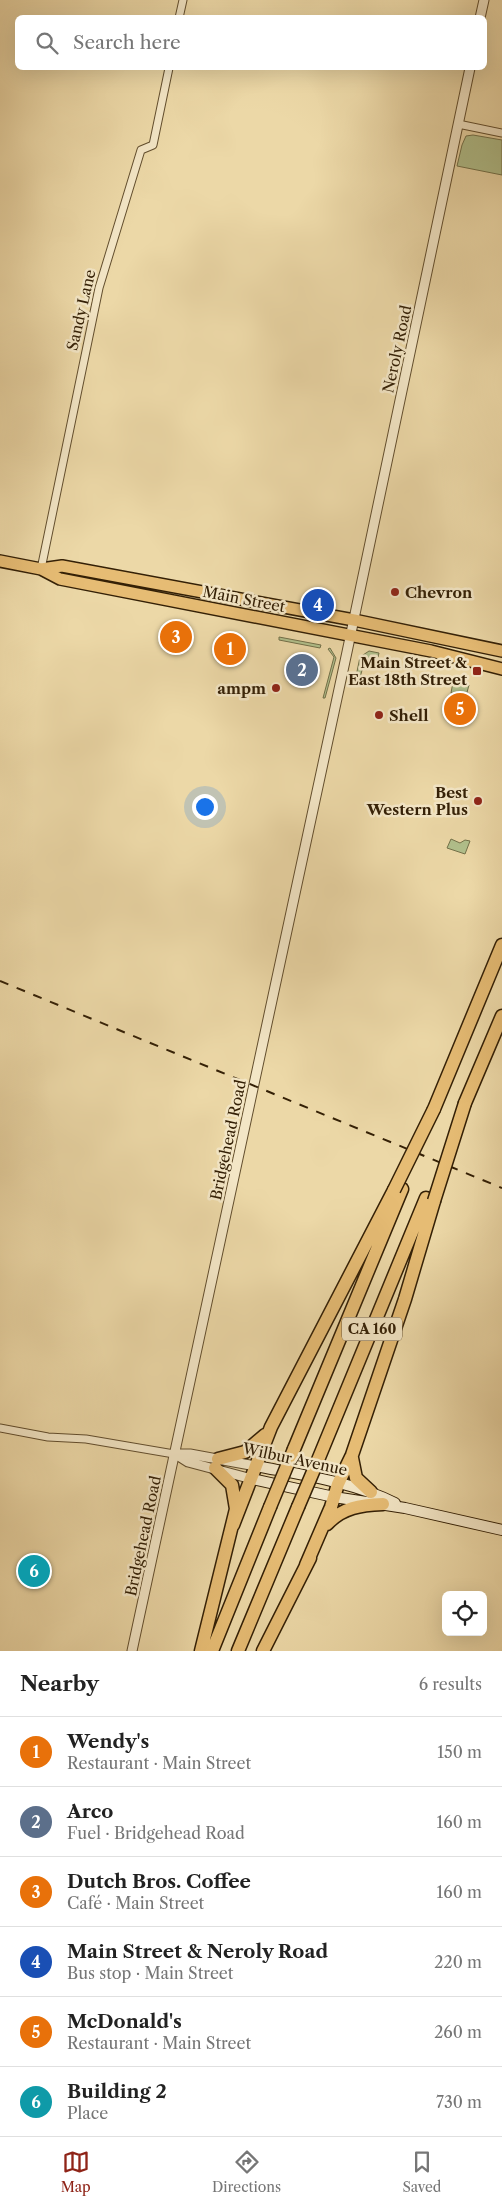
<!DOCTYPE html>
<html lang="en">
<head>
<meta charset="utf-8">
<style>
	:root { --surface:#fff; --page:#f2f2f2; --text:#222; --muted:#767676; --line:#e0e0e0; --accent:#8f2418 }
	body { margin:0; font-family:"Libre Caslon Text",serif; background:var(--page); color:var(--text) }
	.controls { position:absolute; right:15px; bottom:15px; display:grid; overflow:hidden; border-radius:8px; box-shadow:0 5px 20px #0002 }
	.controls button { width:45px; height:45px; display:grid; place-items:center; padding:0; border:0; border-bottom:1px solid var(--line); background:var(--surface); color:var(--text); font:25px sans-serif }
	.you { position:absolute; left:204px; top:806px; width:18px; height:18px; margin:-12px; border:4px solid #fff; border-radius:50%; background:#1a73e8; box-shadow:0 0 0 8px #1a73e833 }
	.badge { display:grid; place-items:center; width:32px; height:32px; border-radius:50%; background:var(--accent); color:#fff; font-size:16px; font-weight:700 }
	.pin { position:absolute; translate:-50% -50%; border:2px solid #fff; box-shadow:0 1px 5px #0006 }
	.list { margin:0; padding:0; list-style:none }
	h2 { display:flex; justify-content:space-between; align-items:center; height:65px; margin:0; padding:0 20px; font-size:21px }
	h2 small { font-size:16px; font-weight:400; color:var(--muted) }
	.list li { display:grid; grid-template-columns:32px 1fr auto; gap:15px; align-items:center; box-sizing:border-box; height:70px; padding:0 20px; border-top:1px solid var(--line) }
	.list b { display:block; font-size:19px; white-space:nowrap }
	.list p { margin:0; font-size:16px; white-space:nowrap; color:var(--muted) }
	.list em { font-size:16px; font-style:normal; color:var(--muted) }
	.icon { flex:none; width:28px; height:28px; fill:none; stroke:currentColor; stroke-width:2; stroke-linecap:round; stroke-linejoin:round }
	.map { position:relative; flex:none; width:502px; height:1651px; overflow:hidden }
	.search { position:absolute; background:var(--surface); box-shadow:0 5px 20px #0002; left:15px; right:15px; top:15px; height:55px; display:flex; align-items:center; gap:12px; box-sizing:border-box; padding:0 18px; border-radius:8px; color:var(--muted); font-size:19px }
	.sheet { height:485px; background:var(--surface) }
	nav { display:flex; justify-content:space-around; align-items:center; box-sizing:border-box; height:70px; border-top:1px solid var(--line); background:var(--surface); font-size:14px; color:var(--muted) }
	nav a { display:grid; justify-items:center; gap:2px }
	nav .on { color:var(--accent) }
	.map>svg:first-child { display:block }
	.green { fill:#b1c08c; stroke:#727049 }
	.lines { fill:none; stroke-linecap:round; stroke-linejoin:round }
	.minor-casing { stroke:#624e2e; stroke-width:9 }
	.tertiary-casing { stroke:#624e2e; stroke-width:11 }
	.secondary-casing { stroke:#342006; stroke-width:12 }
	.primary-casing { stroke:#342006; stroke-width:14 }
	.motorway-casing { stroke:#342006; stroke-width:15 }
	.minor { stroke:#f3e6c6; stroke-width:7 }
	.tertiary { stroke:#f3e6c6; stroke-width:9 }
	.secondary { stroke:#f3e6c6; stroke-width:10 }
	.primary { stroke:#e6bc74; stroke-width:11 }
	.motorway { stroke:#e6bc74; stroke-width:12 }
	.rail { stroke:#342006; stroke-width:2; stroke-dasharray:9 9; stroke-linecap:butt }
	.motorway-bridge-casing { stroke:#342006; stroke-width:15; stroke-linecap:butt }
	.motorway-bridge { stroke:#e6bc74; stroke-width:12 }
	.poi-dot { fill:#8f2418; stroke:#f3e6c6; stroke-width:2 }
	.labels { text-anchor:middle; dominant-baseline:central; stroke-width:5; stroke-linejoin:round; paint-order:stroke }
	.shield { fill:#f3e6c6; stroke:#6d5b40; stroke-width:1 }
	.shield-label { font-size:14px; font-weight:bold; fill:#342006 }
	.street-label { font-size:15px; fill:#342006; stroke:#f3e6c6 }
	.poi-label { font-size:15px; font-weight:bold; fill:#342006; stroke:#f3e6c6; text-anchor:end }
</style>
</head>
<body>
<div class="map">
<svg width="502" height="1651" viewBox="0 0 502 1651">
	<rect width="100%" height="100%" fill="#ecd8a7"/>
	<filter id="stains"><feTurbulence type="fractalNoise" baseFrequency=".004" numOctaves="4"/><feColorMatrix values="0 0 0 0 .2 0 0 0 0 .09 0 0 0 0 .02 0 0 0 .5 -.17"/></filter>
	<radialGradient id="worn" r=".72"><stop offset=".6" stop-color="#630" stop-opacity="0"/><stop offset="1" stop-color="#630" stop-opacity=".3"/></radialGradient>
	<!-- green -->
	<path class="green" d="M 473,135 L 502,140 L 502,175 L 457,166 L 462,145 L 466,136 Z
		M 279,637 L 321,645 L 320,648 L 279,640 Z
		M 330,648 L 336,658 L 325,698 L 323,698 L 334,657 L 328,649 Z
		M 369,651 L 379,653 L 378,657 L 364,663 L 358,685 L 354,686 L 360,657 Z
		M 453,682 L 469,685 L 466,696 L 451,693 Z
		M 451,839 L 460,843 L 465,840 L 470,841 L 465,854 L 447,848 Z"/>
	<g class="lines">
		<!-- minor casing -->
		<g class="minor-casing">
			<path id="minor" d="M 179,18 L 183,0
				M 458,124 L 502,133
				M 41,569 L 99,288 L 141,150 L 153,145 L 169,68
				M 0,1428 L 48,1437 L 86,1439 L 174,1454"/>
		</g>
		<!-- tertiary casing -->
		<g class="tertiary-casing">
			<path id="tertiary" d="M 480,18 L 484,0
				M 174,1454 L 190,1454 L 256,1466
				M 177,1455 L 188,1462 L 252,1479
				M 132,1651 L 347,652 L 470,68"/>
		</g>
		<!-- secondary casing -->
		<g class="secondary-casing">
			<path id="secondary" d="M 256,1466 C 302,1475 353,1482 395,1503
				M 252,1479 L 334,1497 L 405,1508 L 502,1530"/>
		</g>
		<!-- primary casing -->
		<g class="primary-casing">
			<path id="primary" d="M 0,561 L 41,569 L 60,579 L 431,651 L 502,669
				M 41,569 L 62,566 L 354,620 L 502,651"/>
		</g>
		<!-- motorway casing -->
		<g class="motorway-casing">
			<path id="motorway" d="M 465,1103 L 502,1016
				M 434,1109 L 502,945
				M 294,1449 L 402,1189
				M 352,1458 L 356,1478 L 371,1492
				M 218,1459 L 245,1452 L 265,1435
				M 318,1460 L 426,1198
				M 327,1524 C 343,1507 361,1505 383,1504
				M 233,1525 L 271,1427 L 394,1190
				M 306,1565 L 331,1507 L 338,1484 L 352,1455 L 405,1299 L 434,1201
				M 201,1651 L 236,1509 L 232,1485 L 215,1468
				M 212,1651 L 270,1507
				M 238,1651 L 298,1507
				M 263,1651 L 310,1558"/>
		</g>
		<!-- minor -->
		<use href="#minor" class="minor"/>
		<!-- tertiary -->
		<use href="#tertiary" class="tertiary"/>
		<!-- secondary -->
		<use href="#secondary" class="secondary"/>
		<!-- primary -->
		<use href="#primary" class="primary"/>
		<!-- motorway -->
		<use href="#motorway" class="motorway"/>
		<!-- rail -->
		<path class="rail" d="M 0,981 L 502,1188"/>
		<!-- motorway-bridge casing -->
		<g class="motorway-bridge-casing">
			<path id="motorway-bridge" d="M 394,1190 L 434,1109
				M 434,1201 L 465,1103
				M 270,1507 L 294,1449
				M 298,1507 L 318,1460"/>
		</g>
		<!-- motorway-bridge -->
		<use href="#motorway-bridge" class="motorway-bridge"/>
	</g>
	<!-- markers -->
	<g class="poi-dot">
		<circle cx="395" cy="592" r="5"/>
		<rect x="472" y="666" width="10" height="10" rx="2.5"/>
		<circle cx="276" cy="688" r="5"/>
		<circle cx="379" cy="715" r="5"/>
		<circle cx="478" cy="801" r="5"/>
	</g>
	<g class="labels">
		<!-- shield labels -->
		<rect class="shield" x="342" y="1317.5" width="60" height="23" rx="4"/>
		<g class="shield-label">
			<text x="372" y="1329">CA 160</text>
		</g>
		<!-- street labels -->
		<g class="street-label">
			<text transform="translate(81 310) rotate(-77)">Sandy Lane</text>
			<text transform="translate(397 349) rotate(-78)">Neroly Road</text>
			<text transform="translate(244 599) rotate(11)">Main Street</text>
			<text transform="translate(228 1140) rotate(-78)">Bridgehead Road</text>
			<text transform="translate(295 1459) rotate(12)">Wilbur Avenue</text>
			<text transform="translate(143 1536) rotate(-78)">Bridgehead Road</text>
		</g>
		<!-- poi labels -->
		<g class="poi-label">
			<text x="405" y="592" text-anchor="start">Chevron</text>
			<text x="467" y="662">Main Street &amp;<tspan x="467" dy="17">East 18th Street</tspan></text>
			<text x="266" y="688">ampm</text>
			<text x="389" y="715" text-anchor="start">Shell</text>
			<text x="468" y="792">Best<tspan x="468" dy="17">Western Plus</tspan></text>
		</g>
	</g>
	<rect width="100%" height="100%" filter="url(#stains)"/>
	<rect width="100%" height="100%" fill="url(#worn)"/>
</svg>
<div class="controls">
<button><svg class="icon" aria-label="locate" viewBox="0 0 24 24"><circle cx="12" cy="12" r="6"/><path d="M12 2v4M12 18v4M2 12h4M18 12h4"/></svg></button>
</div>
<div class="you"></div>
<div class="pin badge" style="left:230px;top:649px;background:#e8710a">1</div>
<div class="pin badge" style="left:302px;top:670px;background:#5c6f8a">2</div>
<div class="pin badge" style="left:176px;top:637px;background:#e8710a">3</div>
<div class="pin badge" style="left:318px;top:605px;background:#1a4fb4">4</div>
<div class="pin badge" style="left:460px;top:709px;background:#e8710a">5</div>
<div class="pin badge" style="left:34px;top:1571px;background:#0f9aa8">6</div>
<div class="search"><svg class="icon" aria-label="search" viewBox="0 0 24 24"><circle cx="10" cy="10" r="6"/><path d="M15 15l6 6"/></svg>Search here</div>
</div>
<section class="sheet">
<h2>Nearby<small>6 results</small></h2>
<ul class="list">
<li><span class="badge" style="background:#e8710a">1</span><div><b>Wendy's</b><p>Restaurant · Main Street</p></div><em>150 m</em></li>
<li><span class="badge" style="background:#5c6f8a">2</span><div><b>Arco</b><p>Fuel · Bridgehead Road</p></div><em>160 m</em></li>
<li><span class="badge" style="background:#e8710a">3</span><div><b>Dutch Bros. Coffee</b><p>Café · Main Street</p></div><em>160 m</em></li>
<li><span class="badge" style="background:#1a4fb4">4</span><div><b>Main Street &amp; Neroly Road</b><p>Bus stop · Main Street</p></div><em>220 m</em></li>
<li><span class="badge" style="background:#e8710a">5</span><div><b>McDonald's</b><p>Restaurant · Main Street</p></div><em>260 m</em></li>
<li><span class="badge" style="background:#0f9aa8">6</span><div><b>Building 2</b><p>Place</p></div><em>730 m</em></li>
</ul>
</section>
<nav>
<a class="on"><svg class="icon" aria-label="map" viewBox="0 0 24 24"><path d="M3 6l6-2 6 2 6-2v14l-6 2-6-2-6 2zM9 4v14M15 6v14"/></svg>Map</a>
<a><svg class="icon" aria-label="directions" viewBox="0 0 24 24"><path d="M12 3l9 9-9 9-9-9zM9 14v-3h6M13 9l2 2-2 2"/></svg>Directions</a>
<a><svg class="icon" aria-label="saved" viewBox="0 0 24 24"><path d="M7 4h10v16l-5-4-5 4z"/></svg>Saved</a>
</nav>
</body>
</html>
